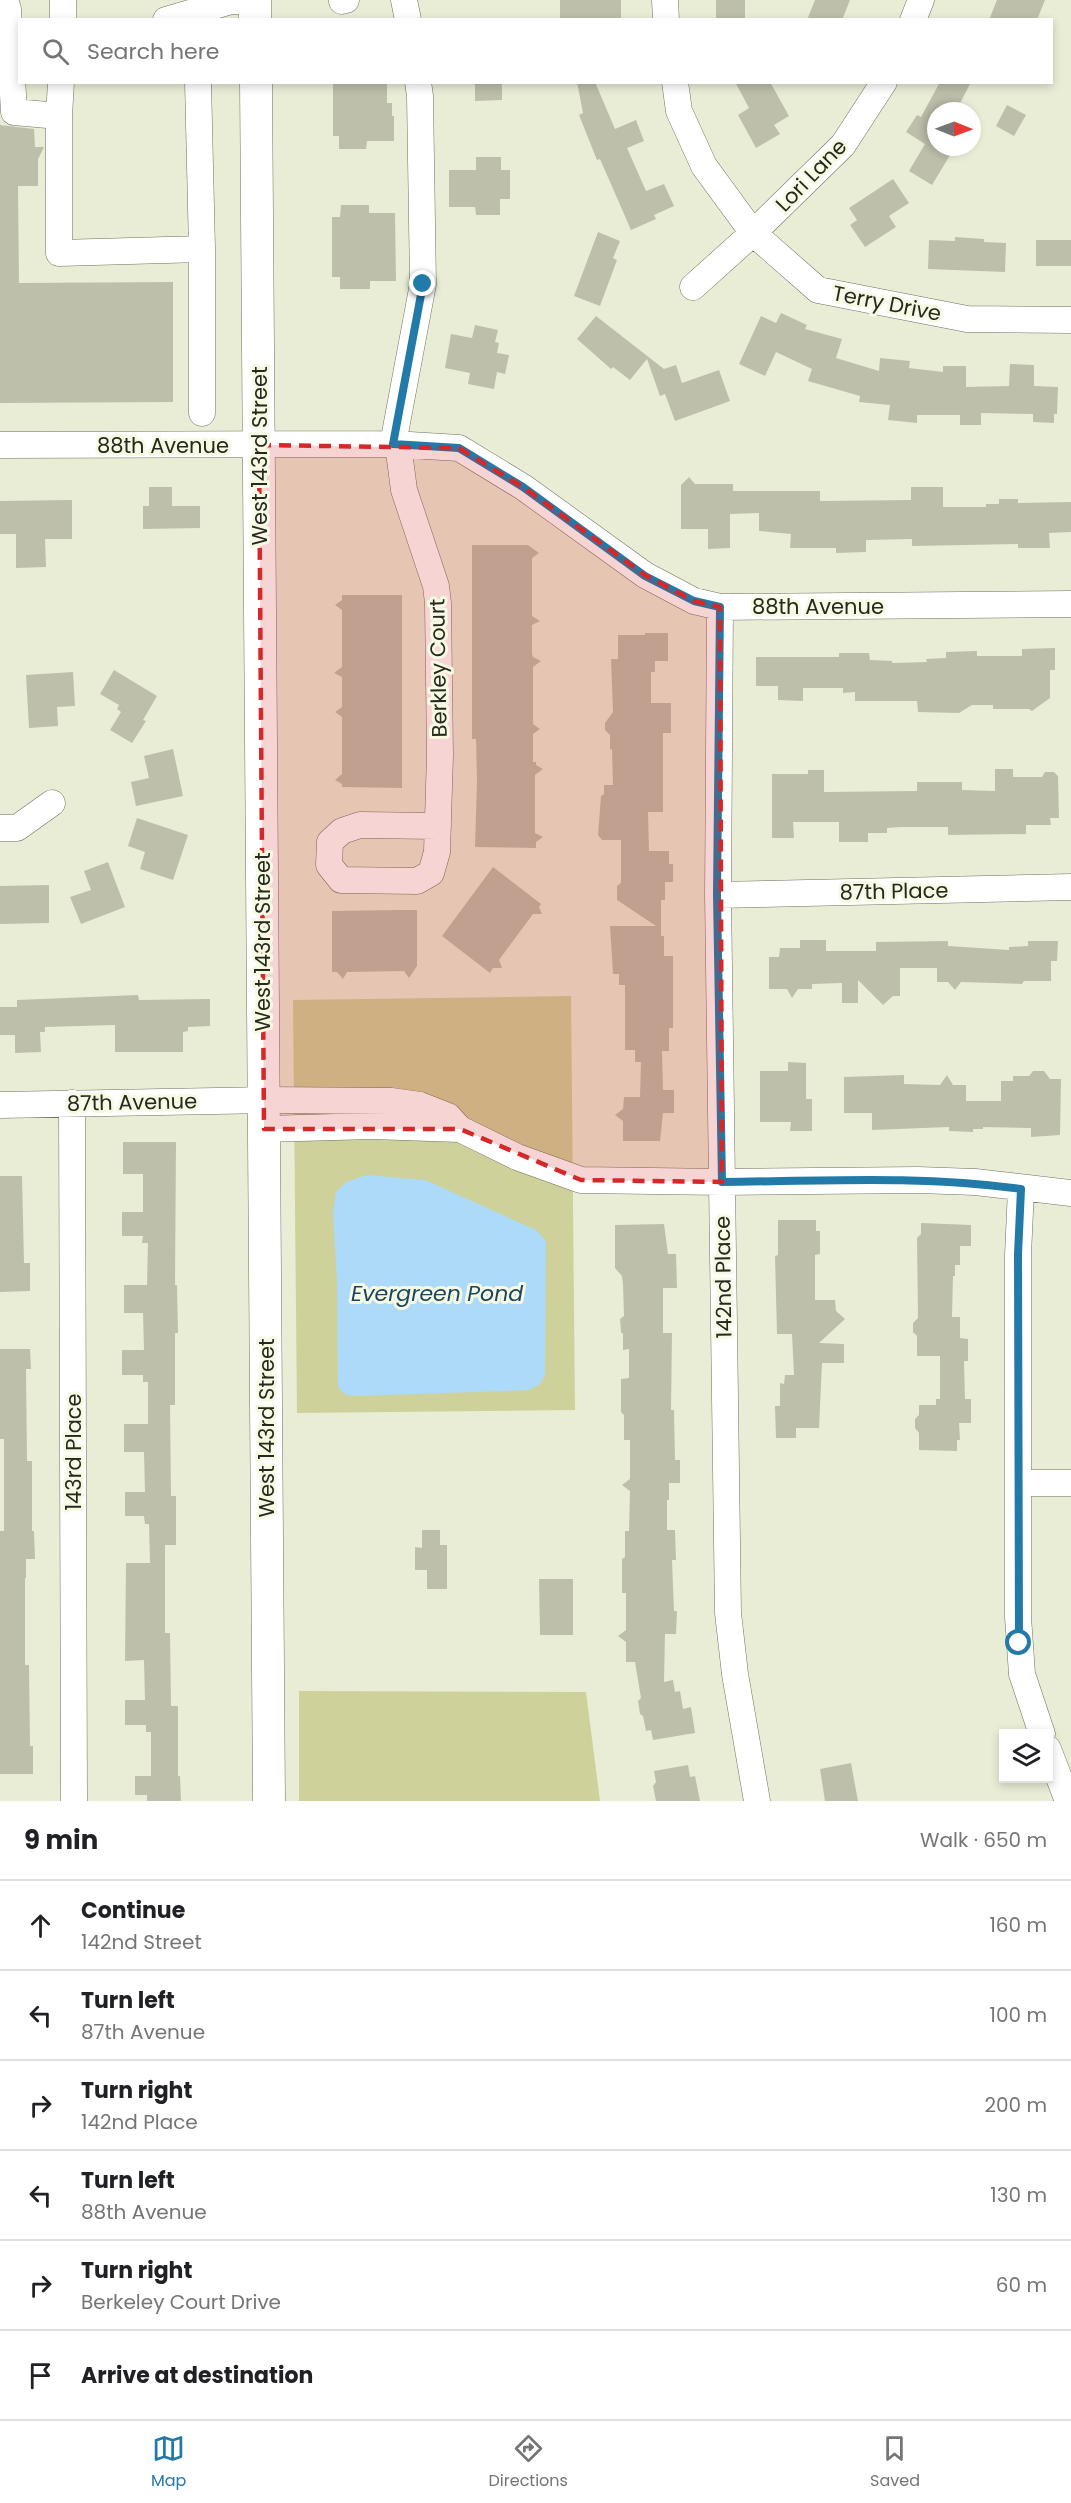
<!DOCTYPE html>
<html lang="en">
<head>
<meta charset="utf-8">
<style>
	:root { --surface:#fff; --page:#f6f6f6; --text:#202124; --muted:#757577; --line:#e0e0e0; --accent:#227aa9 }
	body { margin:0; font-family:Poppins,sans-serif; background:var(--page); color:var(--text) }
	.controls { position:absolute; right:18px; bottom:18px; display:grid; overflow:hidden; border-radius:0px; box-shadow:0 3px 9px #0003 }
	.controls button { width:54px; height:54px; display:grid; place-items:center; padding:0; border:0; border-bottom:2px solid var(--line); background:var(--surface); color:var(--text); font:30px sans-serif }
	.compass { position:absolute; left:927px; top:102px; width:54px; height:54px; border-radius:50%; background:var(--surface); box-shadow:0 3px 9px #0003; rotate:91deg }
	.stop { position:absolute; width:18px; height:18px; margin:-14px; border:4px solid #227aa9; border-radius:50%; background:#fff }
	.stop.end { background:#227aa9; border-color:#fff; box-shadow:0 2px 6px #0008 }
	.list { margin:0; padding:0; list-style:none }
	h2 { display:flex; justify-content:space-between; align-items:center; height:78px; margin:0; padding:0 24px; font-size:26px }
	h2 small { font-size:20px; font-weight:400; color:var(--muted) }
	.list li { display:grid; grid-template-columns:39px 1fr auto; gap:18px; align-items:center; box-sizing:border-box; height:90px; padding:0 24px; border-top:2px solid var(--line) }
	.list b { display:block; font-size:22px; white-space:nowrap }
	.list p { margin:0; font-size:20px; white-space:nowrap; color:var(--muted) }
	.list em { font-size:20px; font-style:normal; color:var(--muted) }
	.icon { flex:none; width:33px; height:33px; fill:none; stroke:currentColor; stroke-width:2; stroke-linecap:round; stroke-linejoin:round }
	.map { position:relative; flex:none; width:1071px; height:1801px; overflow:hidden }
	.search { position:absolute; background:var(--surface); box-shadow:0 3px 9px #0003; left:18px; right:18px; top:18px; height:66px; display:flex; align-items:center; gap:15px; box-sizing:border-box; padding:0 21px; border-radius:0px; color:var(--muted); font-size:22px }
	.sheet { height:618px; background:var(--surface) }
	nav { display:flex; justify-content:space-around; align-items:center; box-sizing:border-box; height:84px; border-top:2px solid var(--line); background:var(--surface); font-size:16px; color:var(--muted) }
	nav a { display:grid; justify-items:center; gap:3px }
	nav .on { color:var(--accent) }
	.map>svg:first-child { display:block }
	.green { fill:#ced29a }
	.water { fill:#acdaf8 }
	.building { fill:#bdbfaa }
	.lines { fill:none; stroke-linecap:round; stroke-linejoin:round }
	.minor-casing { stroke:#6f715d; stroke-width:27 }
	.major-casing { stroke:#6f715d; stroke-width:33 }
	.minor { stroke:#fff; stroke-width:26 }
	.major { stroke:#fff; stroke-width:32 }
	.route { stroke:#227aa9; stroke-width:8 }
	.marked { fill:#d62828; fill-opacity:0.2; stroke:#d62828; stroke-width:4.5; stroke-dasharray:12 8; stroke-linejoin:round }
	.labels { text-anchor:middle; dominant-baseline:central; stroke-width:6; stroke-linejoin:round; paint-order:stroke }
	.street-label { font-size:21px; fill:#26271f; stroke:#f7fae3 }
	.water-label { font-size:22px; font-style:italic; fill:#18455f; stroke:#f7fae3 }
</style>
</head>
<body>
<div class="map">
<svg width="1071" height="1801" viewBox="0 0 1071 1801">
	<rect width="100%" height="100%" fill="#eaedd6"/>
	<!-- green -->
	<path class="green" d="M 571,996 L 575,1410 L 297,1413 L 293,1000 Z
		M 299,1691 L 586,1692 L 600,1801 L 299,1801 Z"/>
	<!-- water -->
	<path class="water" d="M 367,1175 L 425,1180 L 536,1230 L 546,1241 L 545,1375 L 540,1384 L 529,1390 L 359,1396 C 349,1396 343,1396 338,1386 L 337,1281 L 333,1213 L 336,1192 L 346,1182 Z"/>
	<!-- building -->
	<path class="building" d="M 560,0 L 621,0 L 621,20 L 560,20 Z
		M 716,0 L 745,0 L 745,20 L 716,20 Z
		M 815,0 L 850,0 L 842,20 L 807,20 Z
		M 997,0 L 1045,0 L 1037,20 L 989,20 Z
		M 333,82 L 387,82 L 387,103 L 392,103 L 392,116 L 394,116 L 394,141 L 367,141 L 366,149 L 339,149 L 339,136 L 333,136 Z
		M 475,82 L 502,82 L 502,100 L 475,101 Z
		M 577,82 L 595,82 L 615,129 L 636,120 L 644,141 L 627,148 L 646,191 L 664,184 L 674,206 L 654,215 L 656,219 L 631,230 L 600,159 L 597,160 L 579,115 L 583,113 Z
		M 735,82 L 770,82 L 789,116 L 774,125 L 780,134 L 756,148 L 738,115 L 749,108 Z
		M 940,82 L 971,82 L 956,111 L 936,111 L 936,147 L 955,147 L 932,185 L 909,171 L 925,144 L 906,132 L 917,115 L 921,117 Z
		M 1007,105 L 1026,115 L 1014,136 L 996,126 Z
		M 0,125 L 34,129 L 35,147 L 44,147 L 38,159 L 38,186 L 18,186 L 19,283 L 173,282 L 173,402 L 0,403 Z
		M 476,157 L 501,157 L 501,170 L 510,170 L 510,199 L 500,199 L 500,215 L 476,215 L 475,207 L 449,207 L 449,170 L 476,170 Z
		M 893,179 L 909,203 L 889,216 L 896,227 L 865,247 L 850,225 L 857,220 L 849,208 Z
		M 341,205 L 369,205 L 369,213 L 395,213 L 396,281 L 370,281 L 370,289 L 340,289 L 340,277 L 332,277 L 332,217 L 340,217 Z
		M 598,232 L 620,241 L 613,258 L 617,260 L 600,306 L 574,296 Z
		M 955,237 L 984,239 L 984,242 L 1006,243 L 1005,272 L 928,269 L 929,240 L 955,241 Z
		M 1036,240 L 1071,240 L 1071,266 L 1036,266 Z
		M 781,313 L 807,325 L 805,329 L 842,339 L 836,358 L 879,371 L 880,358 L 910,361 L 909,368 L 943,372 L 943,366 L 966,366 L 966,387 L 1009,386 L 1010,364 L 1034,365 L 1034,386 L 1058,387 L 1057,414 L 1054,414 L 1054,423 L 1033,422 L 1033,414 L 981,413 L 981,425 L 960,425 L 960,415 L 917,415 L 917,423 L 888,420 L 890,405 L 859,402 L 860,396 L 808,381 L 812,369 L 776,352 L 765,376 L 739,364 L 761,316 L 776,323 Z
		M 596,316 L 664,369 L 676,365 L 682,383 L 719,370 L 730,401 L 675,421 L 665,394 L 660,396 L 647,359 L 630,380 L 613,367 L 611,369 L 577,339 Z
		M 475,325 L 498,330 L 495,342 L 499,343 L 497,353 L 509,355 L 505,374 L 497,372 L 494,389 L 468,384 L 470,373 L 445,368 L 451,334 L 472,338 Z
		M 689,477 L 695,484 L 733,484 L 733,491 L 820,491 L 820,501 L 911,500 L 911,487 L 943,487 L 943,507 L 986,507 L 986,504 L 999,504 L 999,499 L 1018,499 L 1018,503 L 1071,502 L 1071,532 L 1049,533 L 1050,548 L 1018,548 L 1018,544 L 912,546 L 912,539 L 866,540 L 866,552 L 836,553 L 836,548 L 790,548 L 791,534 L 759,531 L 759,513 L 730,514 L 730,548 L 708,549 L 708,529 L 681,529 L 681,485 Z
		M 149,487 L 172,487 L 172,506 L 200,506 L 200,528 L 143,529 L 143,506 L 149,506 Z
		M 72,500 L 72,539 L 45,539 L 46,567 L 16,568 L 16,534 L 0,534 L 0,501 Z
		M 472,545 L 528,545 L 539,553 L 532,558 L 532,616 L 540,621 L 532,625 L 532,654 L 533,657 L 541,661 L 533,667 L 533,724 L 540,729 L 533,734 L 533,762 L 536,762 L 536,765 L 543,769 L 535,775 L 535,833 L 543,837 L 536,842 L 536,848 L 475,847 L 477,781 L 476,739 L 472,739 Z
		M 342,595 L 402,595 L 402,788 L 342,787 L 342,784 L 335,780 L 342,774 L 342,717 L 335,712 L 342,707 L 342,677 L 334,673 L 342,667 L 342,610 L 335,605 L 342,600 Z
		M 645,633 L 668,633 L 668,661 L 655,661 L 655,672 L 651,672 L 651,703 L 671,703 L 671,733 L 663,733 L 663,812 L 648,812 L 649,851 L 669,851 L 669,864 L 673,864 L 673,882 L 665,882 L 665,900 L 661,900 L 661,936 L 664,936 L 664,956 L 673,956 L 673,1028 L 669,1028 L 669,1051 L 662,1051 L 663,1090 L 674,1090 L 674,1113 L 663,1113 L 660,1141 L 623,1141 L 623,1121 L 615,1115 L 623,1109 L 624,1097 L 640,1097 L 641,1062 L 635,1062 L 635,1050 L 625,1050 L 625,985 L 619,985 L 619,974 L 613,974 L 610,926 L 656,926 L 617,900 L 617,886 L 621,883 L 621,840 L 602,840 L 598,835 L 601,796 L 604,794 L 604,785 L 613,785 L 612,750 L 610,749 L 610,735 L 605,730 L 605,723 L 613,712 L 611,659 L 618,659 L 618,635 L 645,635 Z
		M 1055,648 L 1055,670 L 1050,670 L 1050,698 L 1032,711 L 1029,709 L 993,709 L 993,705 L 972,705 L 959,713 L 918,712 L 917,701 L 855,701 L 855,692 L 843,693 L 843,688 L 803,688 L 803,701 L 778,700 L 778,686 L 756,686 L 756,657 L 839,657 L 839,653 L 869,653 L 870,660 L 892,661 L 892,663 L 927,662 L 926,659 L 946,658 L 946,652 L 977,651 L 977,656 L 1022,656 L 1022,649 Z
		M 114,670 L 157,696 L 143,720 L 146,721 L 132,743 L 110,730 L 121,712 L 117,709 L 119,705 L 100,694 Z
		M 73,672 L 75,706 L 57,707 L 58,726 L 29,728 L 26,675 Z
		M 173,749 L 183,796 L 136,806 L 131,782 L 149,778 L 144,756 Z
		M 995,769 L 1013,769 L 1013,777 L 1042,777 L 1045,772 L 1054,772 L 1058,776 L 1059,818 L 1050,818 L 1051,825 L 1026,825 L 1026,834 L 948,835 L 948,827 L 901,827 L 887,828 L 887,833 L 868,833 L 868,842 L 839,842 L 839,822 L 793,822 L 794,838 L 772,838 L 772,774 L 808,774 L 808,770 L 824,770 L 824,792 L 917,791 L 917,782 L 962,782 L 962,790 L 995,791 Z
		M 137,818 L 188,835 L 173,880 L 140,869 L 145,852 L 128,846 Z
		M 108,862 L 125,907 L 81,924 L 70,897 L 91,890 L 84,871 Z
		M 493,867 L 541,904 L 539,907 L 542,914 L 533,914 L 499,960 L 502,968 L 493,968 L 490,973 L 442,936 Z
		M 49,885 L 49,923 L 0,924 L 0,886 Z
		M 398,910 L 417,910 L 417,966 L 409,978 L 404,971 L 347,972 L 343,979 L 337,972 L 332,972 L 332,911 Z
		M 800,940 L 826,940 L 826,951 L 876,951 L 876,942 L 948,941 L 948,946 L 1009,950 L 1009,947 L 1028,946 L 1028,941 L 1058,941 L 1057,961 L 1051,961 L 1051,981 L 1024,981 L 1022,984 L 961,982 L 955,990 L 948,982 L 937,982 L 937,968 L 900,968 L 900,996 L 893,996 L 883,1005 L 858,980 L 858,1003 L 842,1003 L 842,983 L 812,984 L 812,989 L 798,989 L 792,998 L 787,989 L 769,989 L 769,957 L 779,957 L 780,948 L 800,948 Z
		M 138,995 L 139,1000 L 210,999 L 210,1026 L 188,1027 L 188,1031 L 183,1032 L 183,1052 L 115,1052 L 115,1025 L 45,1027 L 45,1032 L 40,1032 L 41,1052 L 15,1053 L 15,1035 L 0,1035 L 0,1007 L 17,1007 L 17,1000 Z
		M 788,1062 L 806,1063 L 806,1099 L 812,1099 L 812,1131 L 790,1131 L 791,1122 L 760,1122 L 760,1071 L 788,1071 Z
		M 1033,1071 L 1044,1071 L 1050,1079 L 1061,1079 L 1060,1135 L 1031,1137 L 1031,1128 L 983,1127 L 983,1129 L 973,1129 L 973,1132 L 949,1131 L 949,1127 L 872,1130 L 872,1113 L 844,1113 L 844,1077 L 904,1075 L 904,1084 L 940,1085 L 947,1075 L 953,1085 L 966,1085 L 966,1101 L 1001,1101 L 1001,1081 L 1013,1081 L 1013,1076 L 1029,1076 Z
		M 123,1142 L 176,1142 L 175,1285 L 177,1285 L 178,1333 L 175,1333 L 175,1405 L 170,1405 L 171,1496 L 176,1496 L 176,1545 L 165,1545 L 165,1633 L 170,1633 L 171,1706 L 178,1706 L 178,1776 L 180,1776 L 181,1801 L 147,1801 L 147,1795 L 135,1795 L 135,1776 L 151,1776 L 151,1732 L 146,1732 L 146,1725 L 125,1725 L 125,1700 L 145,1700 L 144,1660 L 125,1661 L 126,1563 L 150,1563 L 149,1524 L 145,1524 L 144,1516 L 125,1516 L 125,1492 L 145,1492 L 144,1452 L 124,1452 L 124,1424 L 148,1424 L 148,1382 L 143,1382 L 143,1375 L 122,1375 L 122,1350 L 144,1350 L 143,1313 L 124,1313 L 124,1285 L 147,1285 L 148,1243 L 142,1243 L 143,1236 L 122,1236 L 122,1212 L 143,1212 L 143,1174 L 123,1174 Z
		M 0,1176 L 22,1176 L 24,1263 L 30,1263 L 30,1291 L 0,1292 Z
		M 778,1220 L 816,1220 L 816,1231 L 820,1231 L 820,1254 L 815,1255 L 815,1300 L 835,1300 L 836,1311 L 845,1319 L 819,1343 L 844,1344 L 844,1363 L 822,1363 L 819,1428 L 796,1428 L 796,1438 L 776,1438 L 775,1406 L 780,1406 L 780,1383 L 784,1384 L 785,1375 L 794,1375 L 792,1334 L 777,1334 L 775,1256 L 778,1255 Z
		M 921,1223 L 971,1225 L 971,1246 L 960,1246 L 960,1265 L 955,1265 L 955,1276 L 953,1276 L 952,1317 L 960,1317 L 960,1338 L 968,1339 L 968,1361 L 964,1361 L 965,1399 L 971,1399 L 971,1423 L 959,1423 L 960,1440 L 957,1440 L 957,1451 L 919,1450 L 919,1433 L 915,1428 L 915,1419 L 919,1415 L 919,1405 L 936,1405 L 936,1399 L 940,1399 L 940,1356 L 917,1356 L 917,1336 L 913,1332 L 913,1323 L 918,1318 L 917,1238 L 921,1234 Z
		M 664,1224 L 668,1254 L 676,1254 L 677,1288 L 663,1288 L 663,1333 L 672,1333 L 671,1410 L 674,1410 L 675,1460 L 680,1460 L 680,1483 L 669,1483 L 669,1500 L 667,1500 L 667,1530 L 675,1530 L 676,1560 L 672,1560 L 674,1611 L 677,1611 L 676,1634 L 665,1634 L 664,1682 L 673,1680 L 675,1692 L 680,1691 L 683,1709 L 691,1707 L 695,1733 L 653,1740 L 651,1730 L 646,1731 L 643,1716 L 640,1714 L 638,1701 L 641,1698 L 635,1662 L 626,1662 L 626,1642 L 618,1636 L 626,1630 L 626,1593 L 622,1593 L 622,1559 L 625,1557 L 625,1531 L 629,1531 L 630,1491 L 622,1485 L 630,1479 L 630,1440 L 624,1440 L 624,1415 L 621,1412 L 621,1379 L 629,1378 L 629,1349 L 623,1350 L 623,1334 L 621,1332 L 620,1319 L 624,1316 L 623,1285 L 622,1276 L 615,1268 L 615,1225 Z
		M 0,1349 L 30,1349 L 31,1369 L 26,1369 L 27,1461 L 32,1461 L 32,1531 L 34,1531 L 35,1559 L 26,1559 L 26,1578 L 25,1578 L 25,1665 L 29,1665 L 30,1746 L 33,1746 L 33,1774 L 0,1774 L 0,1531 L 4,1531 L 4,1439 L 0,1439 Z
		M 422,1530 L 440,1530 L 440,1545 L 447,1545 L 447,1589 L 427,1589 L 427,1570 L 415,1570 L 415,1547 L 422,1548 Z
		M 539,1579 L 573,1579 L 573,1635 L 540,1635 Z
		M 851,1763 L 858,1801 L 825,1801 L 820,1769 Z
		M 688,1765 L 690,1777 L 695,1776 L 700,1801 L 656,1801 L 653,1786 L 656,1782 L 654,1771 Z"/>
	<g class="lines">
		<!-- minor casing -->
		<g class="minor-casing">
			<path id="minor" d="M 5,0 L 8,9 L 14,112 L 59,116 L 59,253 L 202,249 L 202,413
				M 63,0 L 63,20
				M 404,0 L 408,20
				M 665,0 L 666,20
				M 342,1 L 346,0
				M 166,20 L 231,1 L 255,1
				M 913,20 L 921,0
				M 198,82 L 202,249
				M 675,82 L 679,111 L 704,166 L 753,233 L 818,290 L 967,319 L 1071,320
				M 59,116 L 61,82
				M 693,287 L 753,233 L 843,145 L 884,82
				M 393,444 L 423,284 L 420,96 L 418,82
				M 398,444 L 404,490 L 436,586 L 438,603 L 440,755 L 437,852 L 431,873 L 417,881 L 341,880 L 329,865 L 330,842 L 342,831 L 360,825 L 438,826
				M 0,445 L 393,444 L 459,448 L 523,487 L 645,575 L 694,601 L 720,607 L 1071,604
				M 720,607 L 718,895 L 728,1613 L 735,1674 L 757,1801
				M 0,828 L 17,828 L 52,803
				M 718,895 L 1071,887
				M 72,1103 L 74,1801
				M 0,1105 L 264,1100 L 391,1101 L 420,1105 L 448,1116 L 460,1129 L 517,1157 L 581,1180 L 722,1182 L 918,1180 L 975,1182 L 1071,1193
				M 264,1129 L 372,1126 L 460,1129
				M 1021,1189 L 1018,1255 L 1018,1617 L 1022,1674 L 1042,1734
				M 1018,1483 L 1071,1483
				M 1048,1749 L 1068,1801"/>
		</g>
		<!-- major casing -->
		<g class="major-casing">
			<path id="major" d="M 255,0 L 255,20
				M 256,82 L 269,1801"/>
		</g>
		<!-- minor -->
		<use href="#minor" class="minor"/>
		<!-- major -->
		<use href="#major" class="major"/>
	</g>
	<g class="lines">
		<!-- route -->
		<path class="route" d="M 423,284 L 393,444 L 459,448 L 523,487 L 645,576 L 694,601 L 720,607 L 717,895 L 722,1182 C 822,1181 922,1175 1021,1189 L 1018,1254 L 1019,1643"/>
	</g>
	<!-- marked area -->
	<path class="marked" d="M 259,445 L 459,448 L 523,487 L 645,575 L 694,601 L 720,607 L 722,1182 L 581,1180 L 460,1129 L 264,1129 Z"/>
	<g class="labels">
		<!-- street labels -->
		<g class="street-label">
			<text transform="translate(811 175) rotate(-46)">Lori Lane</text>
			<text transform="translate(887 303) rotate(11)">Terry Drive</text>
			<text x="163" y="445">88th Avenue</text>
			<text transform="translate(259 456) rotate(-90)">West 143rd Street</text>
			<text x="818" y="606">88th Avenue</text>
			<text transform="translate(438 668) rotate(-91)">Berkley Court</text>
			<text transform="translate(894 891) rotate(-1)">87th Place</text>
			<text transform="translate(262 942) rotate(-90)">West 143rd Street</text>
			<text transform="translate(132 1102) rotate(-1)">87th Avenue</text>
			<text transform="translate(723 1277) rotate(-91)">142nd Place</text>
			<text transform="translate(266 1428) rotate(-90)">West 143rd Street</text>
			<text transform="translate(73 1452) rotate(-90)">143rd Place</text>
		</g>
		<!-- water labels -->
		<g class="water-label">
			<text x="437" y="1293">Evergreen Pond</text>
		</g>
	</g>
</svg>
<div class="controls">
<button><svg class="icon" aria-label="layers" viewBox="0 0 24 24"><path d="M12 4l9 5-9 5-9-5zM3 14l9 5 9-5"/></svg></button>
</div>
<svg class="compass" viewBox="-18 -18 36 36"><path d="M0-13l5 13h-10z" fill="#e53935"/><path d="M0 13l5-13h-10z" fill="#757577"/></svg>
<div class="stop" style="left:1019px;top:1643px"></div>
<div class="stop end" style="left:423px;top:284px"></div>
<div class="search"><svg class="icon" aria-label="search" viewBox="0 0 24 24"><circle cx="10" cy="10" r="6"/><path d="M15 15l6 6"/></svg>Search here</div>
</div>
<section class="sheet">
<h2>9 min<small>Walk · 650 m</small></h2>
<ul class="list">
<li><svg class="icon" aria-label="ahead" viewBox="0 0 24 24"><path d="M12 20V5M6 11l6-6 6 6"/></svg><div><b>Continue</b><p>142nd Street</p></div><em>160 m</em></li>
<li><svg class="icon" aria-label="left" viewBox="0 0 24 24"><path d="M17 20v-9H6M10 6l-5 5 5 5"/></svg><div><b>Turn left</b><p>87th Avenue</p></div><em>100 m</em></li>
<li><svg class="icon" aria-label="right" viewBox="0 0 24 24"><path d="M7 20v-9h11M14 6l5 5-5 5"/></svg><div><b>Turn right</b><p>142nd Place</p></div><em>200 m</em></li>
<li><svg class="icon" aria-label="left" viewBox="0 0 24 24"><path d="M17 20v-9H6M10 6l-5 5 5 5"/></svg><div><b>Turn left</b><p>88th Avenue</p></div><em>130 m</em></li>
<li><svg class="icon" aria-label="right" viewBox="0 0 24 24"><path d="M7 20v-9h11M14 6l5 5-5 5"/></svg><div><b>Turn right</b><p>Berkeley Court Drive</p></div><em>60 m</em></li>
<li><svg class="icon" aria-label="arrive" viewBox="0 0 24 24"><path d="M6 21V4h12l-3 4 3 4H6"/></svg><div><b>Arrive at destination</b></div></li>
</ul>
</section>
<nav>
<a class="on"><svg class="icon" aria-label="map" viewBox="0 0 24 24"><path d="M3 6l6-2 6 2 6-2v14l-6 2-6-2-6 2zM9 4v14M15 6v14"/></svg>Map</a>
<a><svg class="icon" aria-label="directions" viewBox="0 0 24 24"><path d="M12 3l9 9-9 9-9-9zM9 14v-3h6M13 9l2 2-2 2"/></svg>Directions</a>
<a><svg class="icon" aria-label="saved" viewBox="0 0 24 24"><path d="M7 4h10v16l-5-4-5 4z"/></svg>Saved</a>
</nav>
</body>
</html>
